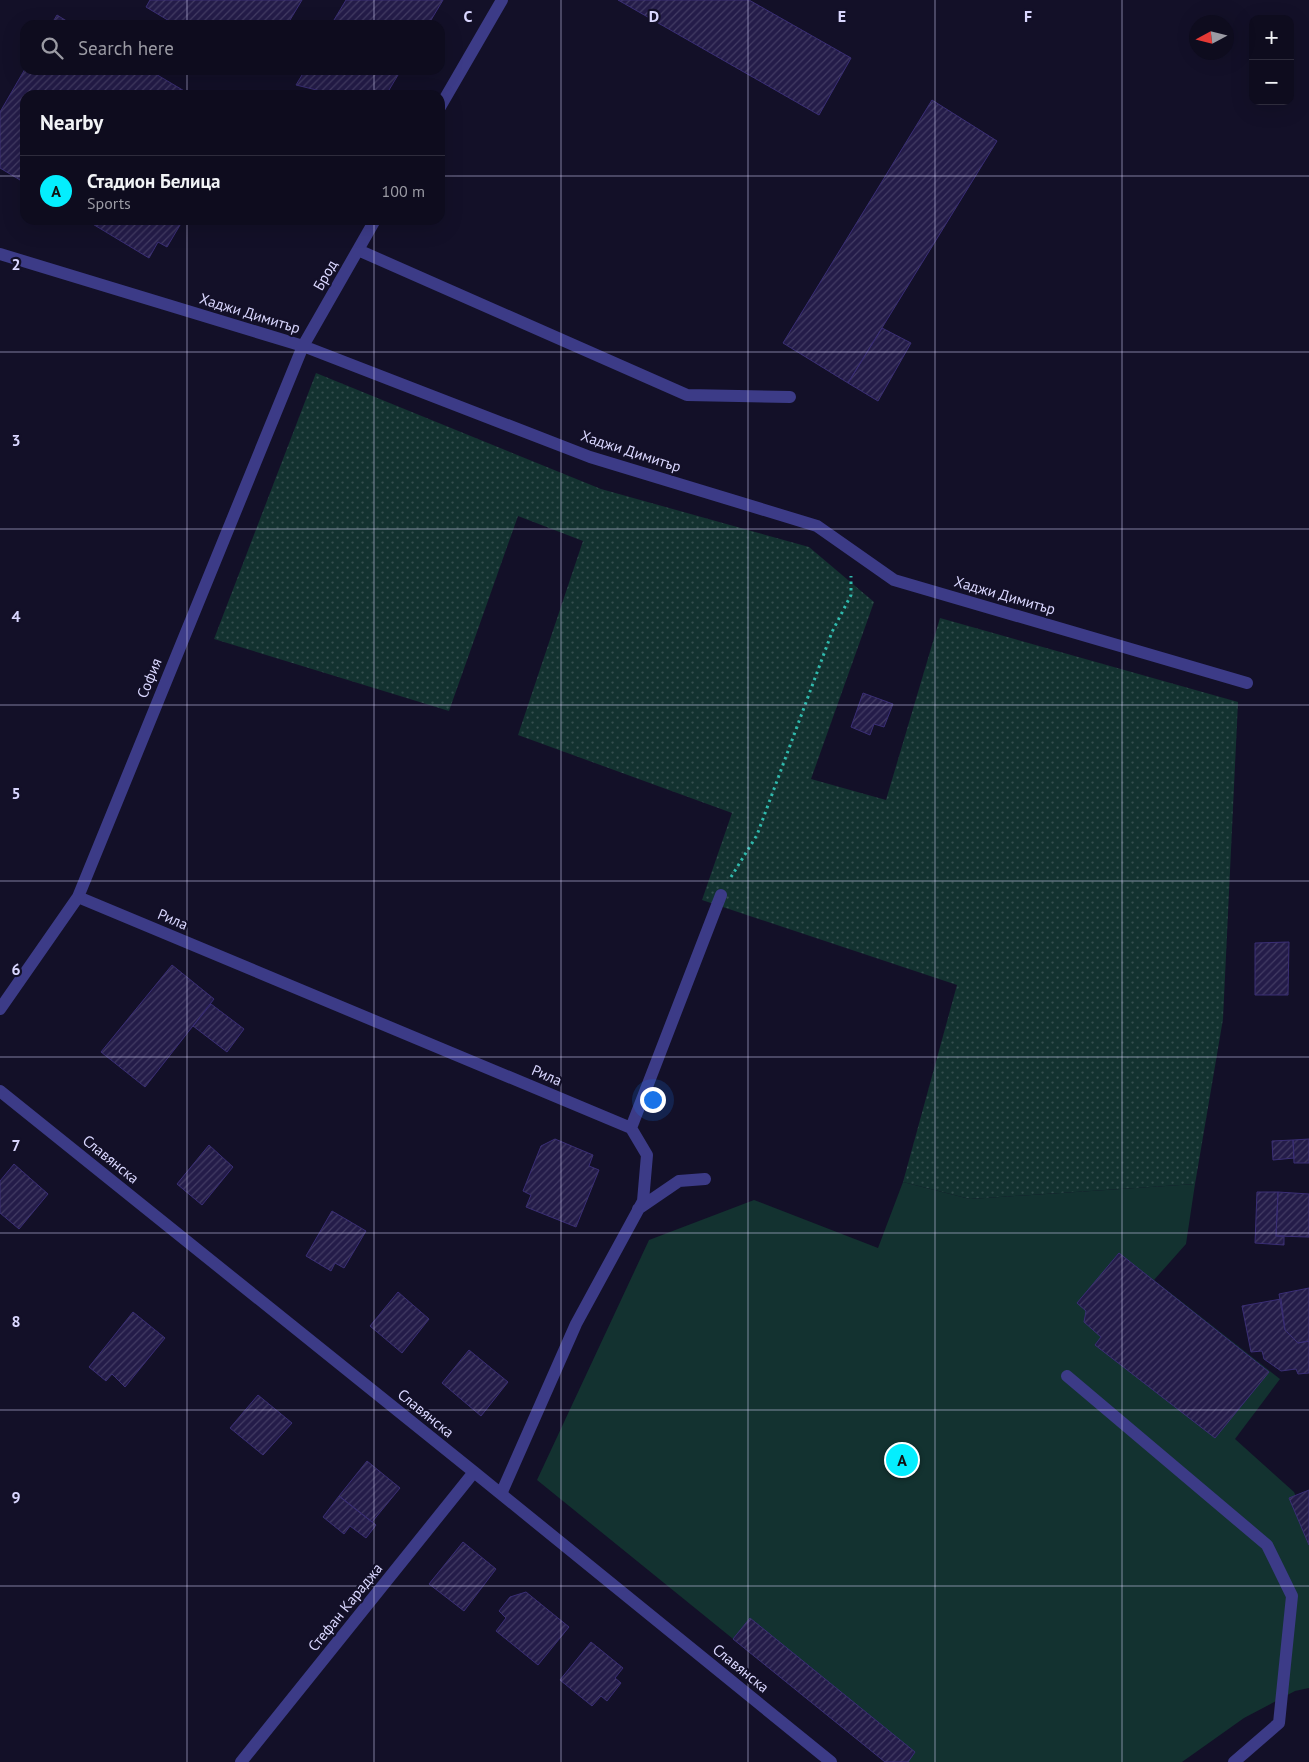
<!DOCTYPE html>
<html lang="en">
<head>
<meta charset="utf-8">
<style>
	:root { --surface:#0e0c1e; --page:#1c1a2b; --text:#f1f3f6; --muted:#9b9ba4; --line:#2e2c3c; --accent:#04eefe }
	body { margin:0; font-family:"PT Sans",sans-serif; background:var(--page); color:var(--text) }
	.controls { position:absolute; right:15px; top:15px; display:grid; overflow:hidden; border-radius:10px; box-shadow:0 5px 20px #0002 }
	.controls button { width:45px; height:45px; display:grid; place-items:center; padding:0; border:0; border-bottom:1px solid var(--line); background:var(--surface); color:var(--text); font:25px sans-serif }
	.compass { position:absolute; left:1189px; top:15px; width:45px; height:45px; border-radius:50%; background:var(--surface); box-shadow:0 5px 20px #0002; rotate:263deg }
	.you { position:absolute; left:652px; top:1099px; width:18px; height:18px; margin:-12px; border:4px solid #fff; border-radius:50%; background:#1a73e8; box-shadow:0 0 0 8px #1a73e833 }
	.badge { display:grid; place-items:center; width:32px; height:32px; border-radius:50%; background:var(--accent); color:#111; font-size:16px; font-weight:700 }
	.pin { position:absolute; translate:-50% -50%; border:2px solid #fff; box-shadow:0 1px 5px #0006 }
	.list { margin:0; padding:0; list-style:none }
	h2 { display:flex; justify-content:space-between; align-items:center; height:65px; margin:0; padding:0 20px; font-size:21px }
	h2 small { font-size:16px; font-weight:400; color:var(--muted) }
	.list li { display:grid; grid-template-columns:32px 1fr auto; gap:15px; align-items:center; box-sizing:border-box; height:70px; padding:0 20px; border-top:1px solid var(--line) }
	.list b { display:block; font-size:19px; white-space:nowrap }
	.list p { margin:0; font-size:16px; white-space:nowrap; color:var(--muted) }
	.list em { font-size:16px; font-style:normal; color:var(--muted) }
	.icon { flex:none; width:28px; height:28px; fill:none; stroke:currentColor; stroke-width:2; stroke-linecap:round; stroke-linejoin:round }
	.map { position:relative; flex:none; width:1309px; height:1762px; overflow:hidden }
	.search { position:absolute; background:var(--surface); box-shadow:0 5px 20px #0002; left:20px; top:20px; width:425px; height:55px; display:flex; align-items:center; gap:12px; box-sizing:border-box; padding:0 18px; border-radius:15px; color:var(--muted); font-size:19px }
	.panel { position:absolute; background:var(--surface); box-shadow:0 5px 20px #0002; left:20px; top:90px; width:425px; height:135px; border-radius:15px }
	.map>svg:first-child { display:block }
	.grass { fill:url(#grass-dots) }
	.pitch { fill:#133230 }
	.building { fill:url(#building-hatch); stroke:#3a2e75 }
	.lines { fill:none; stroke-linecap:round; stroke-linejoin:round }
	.path { stroke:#30baad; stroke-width:3; stroke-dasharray:2.5 4; stroke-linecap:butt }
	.minor { stroke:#3c3b87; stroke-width:12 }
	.grid { fill:none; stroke:#dad7ff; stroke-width:1; stroke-opacity:0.55 }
	.labels { text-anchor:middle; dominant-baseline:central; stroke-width:4.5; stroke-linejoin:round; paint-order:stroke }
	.street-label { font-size:15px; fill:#dad7ff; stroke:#131028 }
	.grid-label { font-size:16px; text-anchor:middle; font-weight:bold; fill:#dad7ff; stroke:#131028; stroke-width:4.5; stroke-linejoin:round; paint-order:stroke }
</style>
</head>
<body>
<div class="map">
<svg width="1309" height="1762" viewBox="0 0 1309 1762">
	<defs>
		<pattern id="grass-dots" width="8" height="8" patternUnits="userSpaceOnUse" patternTransform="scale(1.25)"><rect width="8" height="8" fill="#133230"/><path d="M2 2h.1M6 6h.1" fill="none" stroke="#354f4f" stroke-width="1.8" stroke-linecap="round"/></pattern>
		<pattern id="building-hatch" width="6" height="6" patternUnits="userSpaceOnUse" patternTransform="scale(1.25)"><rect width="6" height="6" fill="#241c49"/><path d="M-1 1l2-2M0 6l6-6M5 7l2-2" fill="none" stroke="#433c64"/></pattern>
	</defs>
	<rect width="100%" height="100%" fill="#131028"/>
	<!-- grass -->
	<path class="grass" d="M 316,373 L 601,489 L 809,547 L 874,602 L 811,779 L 886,800 L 940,618 L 1238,702 L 1223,1019 L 1195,1184 L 970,1199 L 903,1182 L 957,985 L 702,900 L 732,813 L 518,735 L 583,541 L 518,516 L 449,711 L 214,639 Z"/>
	<!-- pitch -->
	<path class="pitch" d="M 903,1182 L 970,1199 L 1195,1184 L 1186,1244 L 1154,1280 L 1280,1379 L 1235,1439 L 1294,1492 L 1309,1527 L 1309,1688 L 1295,1691 L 1244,1718 L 1182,1762 L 885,1762 L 537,1480 L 649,1240 L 754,1200 L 878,1248 Z"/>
	<!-- building -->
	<path class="building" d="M 150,0 L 302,0 L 287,25 L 176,25 L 146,7 Z
		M 346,0 L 443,0 L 428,25 L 331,25 Z
		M 618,0 L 749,0 L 851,58 L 819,115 Z
		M 57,15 L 73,25 L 51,25 Z
		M 25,69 L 149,70 L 191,95 L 25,95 L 25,183 L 0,168 L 0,112 Z
		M 305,70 L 401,70 L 386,95 L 337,95 L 296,85 Z
		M 932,100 L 997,141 L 848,383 L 783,343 Z
		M 86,220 L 183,220 L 167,247 L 158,242 L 149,258 Z
		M 882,328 L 911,343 L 878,401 L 848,383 Z
		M 863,693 L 893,704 L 884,727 L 874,724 L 870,735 L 851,727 Z
		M 1289,942 L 1288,995 L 1255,995 L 1255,943 Z
		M 172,965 L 214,999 L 145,1087 L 101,1052 Z
		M 211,1004 L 244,1029 L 227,1052 L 193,1026 Z
		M 555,1139 L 593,1155 L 589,1166 L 599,1170 L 576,1227 L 526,1207 L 531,1195 L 523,1191 L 541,1146 Z
		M 1309,1139 L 1309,1163 L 1294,1163 L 1293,1140 Z
		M 1293,1140 L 1294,1158 L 1273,1160 L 1272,1141 Z
		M 209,1145 L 233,1167 L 202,1205 L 177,1184 Z
		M 14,1164 L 48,1194 L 19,1229 L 0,1213 L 0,1181 Z
		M 1257,1192 L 1278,1192 L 1276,1236 L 1284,1236 L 1284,1245 L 1255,1243 Z
		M 1278,1192 L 1309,1194 L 1309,1237 L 1276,1236 Z
		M 332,1211 L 366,1231 L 344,1268 L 335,1263 L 331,1271 L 306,1256 Z
		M 1119,1253 L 1269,1372 L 1215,1438 L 1095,1345 L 1101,1337 L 1084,1322 L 1086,1311 L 1077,1303 Z
		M 1309,1288 L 1309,1341 L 1298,1343 L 1285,1330 L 1279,1294 Z
		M 398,1292 L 429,1319 L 402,1353 L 370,1326 Z
		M 1281,1299 L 1285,1330 L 1298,1343 L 1309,1341 L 1309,1373 L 1298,1374 L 1296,1369 L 1281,1371 L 1264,1359 L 1262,1351 L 1251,1352 L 1242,1306 Z
		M 133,1312 L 165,1338 L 125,1387 L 112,1374 L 106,1381 L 89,1367 Z
		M 469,1350 L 508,1382 L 481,1416 L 442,1383 Z
		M 258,1395 L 292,1423 L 263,1455 L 230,1428 Z
		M 367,1461 L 400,1488 L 372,1522 L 339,1496 Z
		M 1309,1490 L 1309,1545 L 1289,1498 Z
		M 339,1496 L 376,1525 L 366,1538 L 350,1526 L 344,1534 L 323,1517 Z
		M 463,1542 L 496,1569 L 464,1611 L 429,1584 Z
		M 526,1592 L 569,1627 L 538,1665 L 496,1631 L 506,1618 L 499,1611 L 510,1597 Z
		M 750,1618 L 915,1752 L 908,1762 L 885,1762 L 733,1639 Z
		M 591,1642 L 623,1668 L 615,1678 L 621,1683 L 607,1701 L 601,1696 L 592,1706 L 560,1680 Z"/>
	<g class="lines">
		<!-- path -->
		<path class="path" d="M 731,877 L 757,835 L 832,632 L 851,595 L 851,576"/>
		<!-- minor -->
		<path class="minor" d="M 440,107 L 502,0
			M 358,250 L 687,395 L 790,397
			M 0,254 L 303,346 L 590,457 L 817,526 L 894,580 L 1247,683
			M 78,897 L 631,1128 L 647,1155 L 643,1201 L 576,1324 L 501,1494
			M 0,1009 L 78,897 L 303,346 L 375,220
			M 0,1091 L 474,1472 L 831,1762
			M 631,1128 L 721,895
			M 638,1209 L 679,1181 L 705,1179
			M 1067,1376 L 1267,1545 L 1292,1596 L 1279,1723 L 1234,1762
			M 241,1762 L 474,1472"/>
	</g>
	<!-- grid -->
	<path class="grid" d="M 187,0 L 187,25M 374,0 L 374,25M 561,0 L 561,1762M 748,0 L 748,1762M 935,0 L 935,1762M 1122,0 L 1122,1762M 187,70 L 187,95M 374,70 L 374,95M 0,176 L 25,176M 440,176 L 1309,176M 187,220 L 187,1762M 374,220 L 374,1762M 0,352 L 1309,352M 0,529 L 1309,529M 0,705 L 1309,705M 0,881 L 1309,881M 0,1057 L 1309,1057M 0,1233 L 1309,1233M 0,1410 L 1309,1410M 0,1586 L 1309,1586"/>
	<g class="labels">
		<!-- street labels -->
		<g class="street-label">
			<text transform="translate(325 275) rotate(-60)">Брод</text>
			<text transform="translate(250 313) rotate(17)">Хаджи Димитър</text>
			<text transform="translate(631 451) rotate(18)">Хаджи Димитър</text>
			<text transform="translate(1005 595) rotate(16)">Хаджи Димитър</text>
			<text transform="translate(149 678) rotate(-68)">София</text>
			<text transform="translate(173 919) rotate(23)">Рила</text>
			<text transform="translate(547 1075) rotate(23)">Рила</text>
			<text transform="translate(111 1159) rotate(39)">Славянска</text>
			<text transform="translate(426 1413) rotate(39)">Славянска</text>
			<text transform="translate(345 1607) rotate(-51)">Стефан Караджа</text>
			<text transform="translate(741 1668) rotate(39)">Славянска</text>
		</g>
	</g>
	<g class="grid-label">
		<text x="468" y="22">C</text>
		<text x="654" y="22">D</text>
		<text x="842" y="22">E</text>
		<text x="1028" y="22">F</text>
		<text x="16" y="270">2</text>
		<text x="16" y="446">3</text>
		<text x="16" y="622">4</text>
		<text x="16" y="799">5</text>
		<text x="16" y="975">6</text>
		<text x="16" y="1151">7</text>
		<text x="16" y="1327">8</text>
		<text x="16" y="1503">9</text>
	</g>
</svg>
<div class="controls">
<button>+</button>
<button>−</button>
</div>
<svg class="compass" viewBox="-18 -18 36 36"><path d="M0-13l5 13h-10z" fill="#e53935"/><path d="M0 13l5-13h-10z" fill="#9b9ba4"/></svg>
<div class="you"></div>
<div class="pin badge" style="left:902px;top:1460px">A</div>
<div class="search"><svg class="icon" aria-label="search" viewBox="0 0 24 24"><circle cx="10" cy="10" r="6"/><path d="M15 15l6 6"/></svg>Search here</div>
<section class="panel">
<h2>Nearby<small></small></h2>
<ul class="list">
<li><span class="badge">A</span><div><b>Стадион Белица</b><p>Sports</p></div><em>100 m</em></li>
</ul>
</section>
</div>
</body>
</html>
